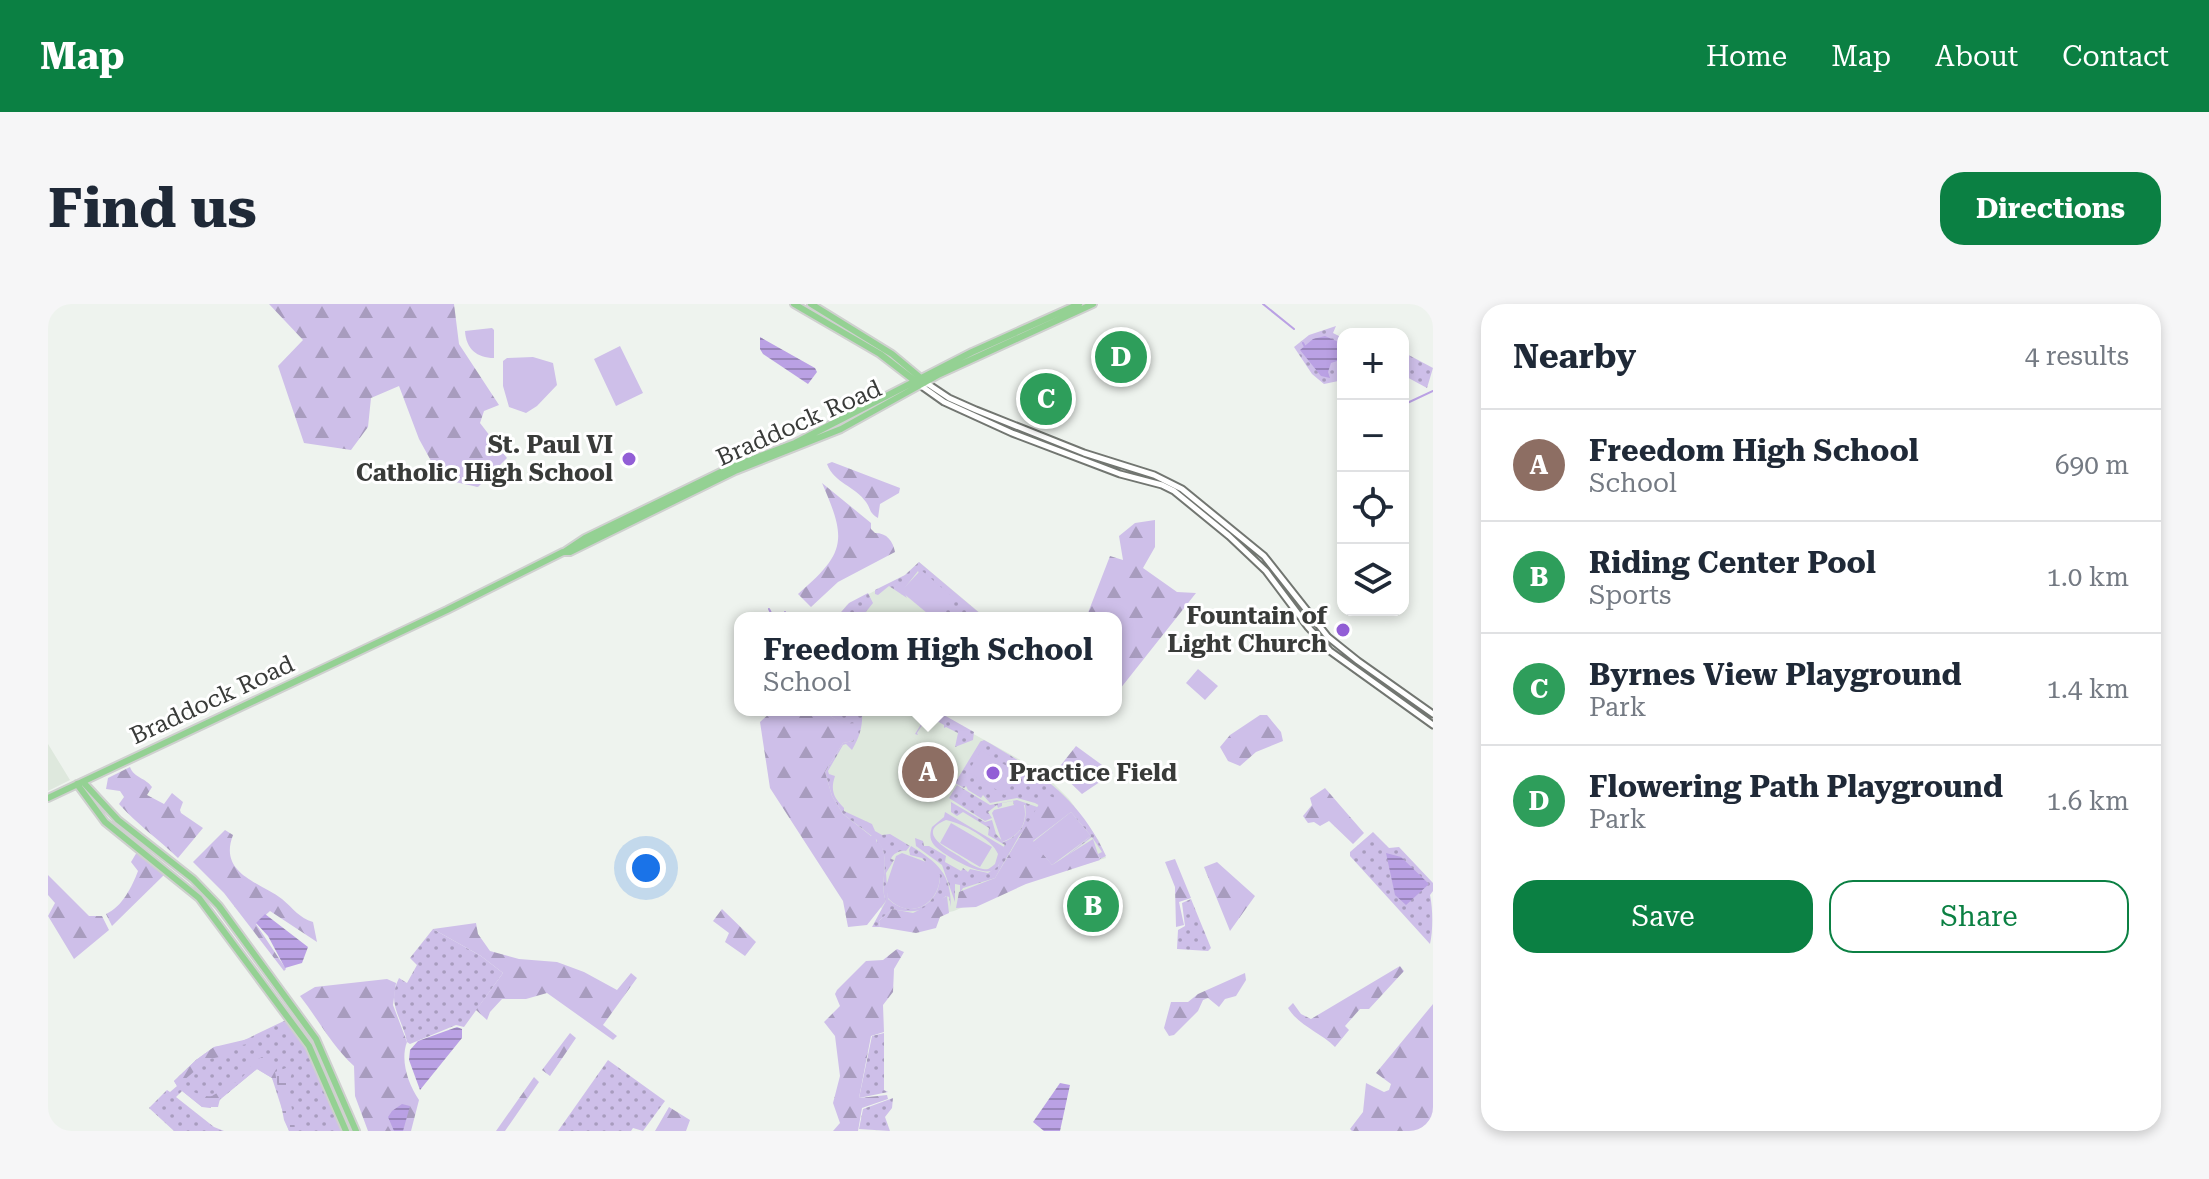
<!DOCTYPE html>
<html lang="en">
<head>
<meta charset="utf-8">
<style>
	:root { --surface:#fff; --page:#f6f6f7; --text:#1f2937; --muted:#747a83; --line:#e0e1e3; --accent:#0b8043 }
	body { margin:0; font-family:"Roboto Serif",serif; background:var(--page); color:var(--text) }
	.controls { position:absolute; right:24px; top:24px; display:grid; overflow:hidden; border-radius:16px; box-shadow:0 4px 12px #0003 }
	.controls button { width:72px; height:72px; display:grid; place-items:center; padding:0; border:0; border-bottom:2px solid var(--line); background:var(--surface); color:var(--text); font:40px sans-serif }
	.you { position:absolute; left:598px; top:564px; width:28px; height:28px; margin:-20px; border:6px solid #fff; border-radius:50%; background:#1a73e8; box-shadow:0 0 0 12px #1a73e833 }
	.badge { display:grid; place-items:center; width:52px; height:52px; border-radius:50%; background:var(--accent); color:#fff; font-size:26px; font-weight:700 }
	.pin { position:absolute; translate:-50% -50%; border:4px solid #fff; box-shadow:0 2px 8px #0006 }
	.popup { position:absolute; left:686px; top:308px; width:388px; height:104px; box-sizing:border-box; display:grid; place-content:center; border-radius:16px; background:var(--surface); filter:drop-shadow(0 2px 6px #0005); font-size:26px; white-space:nowrap; color:var(--muted) }
	.popup b { font-size:30px; color:var(--text) }
	.popup::after { content:''; position:absolute; left:50%; top:100%; margin-left:-16px; border:16px solid transparent; border-top-color:var(--surface) }
	.list { margin:0; padding:0; list-style:none }
	h2 { display:flex; justify-content:space-between; align-items:center; height:104px; margin:0; padding:0 32px; font-size:34px }
	h2 small { font-size:26px; font-weight:400; color:var(--muted) }
	.list li { display:grid; grid-template-columns:52px 1fr auto; gap:24px; align-items:center; box-sizing:border-box; height:112px; padding:0 32px; border-top:2px solid var(--line) }
	.list b { display:block; font-size:30px; white-space:nowrap }
	.list p { margin:0; font-size:26px; white-space:nowrap; color:var(--muted) }
	.list em { font-size:26px; font-style:normal; color:var(--muted) }
	.actions { display:flex; gap:16px; padding:24px 32px }
	.actions a { flex:1; padding:18px 0; border:2px solid var(--accent); border-radius:24px; text-align:center; font-size:28px; color:var(--accent) }
	.actions .main { background:var(--accent); color:#fff }
	.icon { flex:none; width:44px; height:44px; fill:none; stroke:currentColor; stroke-width:2; stroke-linecap:round; stroke-linejoin:round }
	.map { position:relative; flex:none; width:1385px; height:827px; overflow:hidden; border-radius:24px }
	header { display:flex; align-items:center; gap:48px; box-sizing:border-box; height:112px; padding:0 40px; background:var(--accent); color:#fff }
	header strong { font-size:38px }
	nav { display:flex; gap:44px; margin-inline-start:auto; font-size:28px }
	.intro { display:flex; align-items:center; justify-content:space-between; box-sizing:border-box; height:192px; padding:0 48px }
	h1 { margin:0; font-size:56px }
	.button { padding:20px 36px; border-radius:24px; background:var(--accent); color:#fff; font-size:28px; font-weight:700 }
	main { display:flex; gap:48px; padding:0 48px }
	aside { flex:1; background:var(--surface); border-radius:24px; box-shadow:0 4px 12px #0003 }
	.map>svg:first-child { display:block }
	.built { fill:#dee8dd }
	.grass { fill:url(#grass-dots) }
	.forest { fill:url(#forest-firs) }
	.wetland { fill:url(#wetland-marsh) }
	.garden { fill:#cebfe9; fill-rule:evenodd }
	.water { fill:url(#water-rules) }
	.lines { fill:none; stroke-linecap:round; stroke-linejoin:round }
	.stream { stroke:#baa1e4; stroke-width:2 }
	.secondary-casing { stroke:#727671; stroke-width:9 }
	.primary-casing { stroke:#cfd0cf; stroke-width:10 }
	.secondary { stroke:#fff; stroke-width:5 }
	.primary { stroke:#94d193; stroke-width:6 }
	.poi-dot { fill:#925ed6; stroke:#fff; stroke-width:3 }
	.labels { text-anchor:middle; dominant-baseline:central; stroke-width:6; stroke-linejoin:round; paint-order:stroke }
	.street-label { font-size:24px; fill:#393b39; stroke:#fff }
	.poi-label { font-size:24px; font-weight:bold; fill:#393b39; stroke:#fff; text-anchor:end }
</style>
</head>
<body>
<header>
<strong>Map</strong>
<nav><a>Home</a><a>Map</a><a>About</a><a>Contact</a></nav>
</header>
<div class="intro"><h1>Find us</h1><a class="button">Directions</a></div>
<main>
<div class="map">
<svg width="1385" height="827" viewBox="0 0 1385 827">
	<defs>
		<pattern id="grass-dots" width="8" height="8" patternUnits="userSpaceOnUse" patternTransform="scale(2)"><rect width="8" height="8" fill="#cebfe9"/><path d="M2 2h.1M6 6h.1" fill="none" stroke="#a89cbe" stroke-width="1.8" stroke-linecap="round"/></pattern>
		<pattern id="forest-firs" width="22" height="20" patternUnits="userSpaceOnUse" patternTransform="scale(2)"><rect width="22" height="20" fill="#cebfe9"/><path d="M5 1l3.5 6h-7zM16 11l3.5 6h-7z" fill="#a89cbe"/></pattern>
		<pattern id="wetland-marsh" width="20" height="14" patternUnits="userSpaceOnUse" patternTransform="scale(2)"><rect width="20" height="14" fill="#cebfe9"/><path d="M1 5h8M5 5V1M11 12h8M15 12V8" fill="none" stroke="#a89cbe"/></pattern>
		<pattern id="water-rules" width="6" height="5" patternUnits="userSpaceOnUse" patternTransform="scale(2)"><rect width="6" height="5" fill="#baa1e4"/><path d="M0 2.5h6" fill="none" stroke="#9884ba"/></pattern>
	</defs>
	<rect width="100%" height="100%" fill="#eef3ee"/>
	<!-- built -->
	<path class="built" d="M 871,258 L 938,314 L 788,314 L 799,301 L 856,272 Z
		M 772,406 L 882,406 L 978,459 L 1002,476 L 1021,495 L 1037,517 L 1051,537 L 1058,554 L 959,584 L 906,607 L 841,621 L 795,518 L 768,470 L 793,420 Z
		M 0,440 L 22,476 L 0,487 Z"/>
	<!-- grass -->
	<path class="grass" d="M 1288,22 L 1285,29 L 1295,34 L 1295,76 L 1276,80 L 1264,70 L 1246,43 L 1261,31 Z
		M 1355,48 L 1385,64 L 1379,84 L 1355,71 Z
		M 871,258 L 935,312 L 933,314 L 891,314 L 870,267 L 855,286 L 859,294 L 841,282 L 830,291 L 827,290 L 827,286 L 857,271 Z
		M 820,289 L 825,299 L 813,314 L 788,314 L 801,299 Z
		M 773,406 L 814,406 C 815,422 812,432 804,446 L 798,440 L 795,441 L 780,467 L 781,470 L 787,472 C 782,487 786,494 796,504 L 796,507 L 824,520 L 827,527 L 834,531 L 842,530 L 862,542 L 858,547 C 853,546 845,549 843,555 L 846,556 L 838,569 L 840,595 C 861,615 890,603 892,574 L 874,554 L 862,551 L 861,546 L 863,542 C 890,559 903,569 903,603 L 901,593 L 898,592 C 879,607 868,610 844,605 L 831,617 L 832,623 L 824,623 L 838,597 C 830,578 844,557 831,539 L 829,540 L 829,536 L 795,510 L 784,492 L 777,468 L 795,439 L 805,437 L 808,422 L 795,420 Z
		M 882,406 L 887,406 L 926,428 L 925,436 L 907,443 L 910,429 L 898,423 L 896,424 L 896,421 L 882,413 L 878,415 L 869,429 L 870,431 L 867,430 Z
		M 936,436 C 990,467 1031,493 1058,552 L 1052,555 L 1050,550 L 1054,548 L 1044,533 L 1004,563 L 1043,532 L 1023,508 L 1001,507 L 987,499 L 969,494 L 942,499 L 935,491 L 933,494 L 920,486 L 918,482 L 916,484 L 907,479 L 932,438 Z
		M 909,481 L 942,501 L 969,496 L 995,505 L 971,532 L 947,574 L 915,584 L 912,589 L 912,581 L 907,580 L 907,598 L 894,561 L 868,542 L 867,534 L 875,537 L 876,542 L 881,542 L 898,552 L 897,558 L 913,567 L 915,564 L 920,568 L 922,565 L 940,569 L 951,561 L 953,546 L 957,541 L 940,531 L 941,524 L 915,508 L 909,512 L 903,508 L 903,498 L 937,518 L 944,516 L 948,530 L 955,538 C 972,532 980,519 977,501 L 966,501 L 965,497 L 954,499 L 954,502 L 950,504 L 949,501 L 940,508 L 944,514 L 937,517 L 901,494 Z
		M 1325,528 L 1341,544 L 1351,543 L 1385,579 L 1385,587 L 1382,591 C 1385,605 1385,627 1382,640 L 1302,552 L 1302,548 Z
		M 1143,595 L 1163,644 L 1160,647 L 1129,645 L 1130,626 L 1137,622 L 1134,599 Z
		M 385,625 L 433,652 L 455,669 L 416,723 L 408,721 L 362,740 L 359,738 C 354,713 338,700 351,674 L 359,679 L 369,661 L 362,654 Z
		M 238,716 L 257,740 L 294,827 L 241,827 L 224,774 L 209,765 L 162,804 L 154,803 L 134,787 L 128,793 L 166,823 L 176,827 L 126,827 L 101,804 L 119,786 L 122,788 L 129,782 L 126,777 L 148,756 L 166,743 L 188,740 Z
		M 836,729 L 836,786 L 840,788 L 811,794 L 824,732 Z
		M 560,756 L 617,797 L 595,827 L 585,824 L 583,827 L 510,827 Z
		M 845,794 L 844,804 L 837,813 L 842,827 L 811,825 L 815,805 Z"/>
	<!-- forest -->
	<path class="forest" d="M 221,0 L 406,0 L 411,40 L 451,101 L 436,107 L 432,119 L 459,154 L 430,183 L 393,175 L 371,135 L 351,82 L 323,94 L 320,123 L 303,146 L 256,139 L 230,62 L 255,36 Z
		M 784,158 L 852,184 L 851,189 L 832,200 L 830,214 C 821,209 823,205 818,198 C 807,182 786,179 779,160 Z
		M 774,179 L 823,219 L 823,225 L 827,229 C 839,229 845,237 847,248 L 790,278 L 763,303 L 750,290 C 798,249 799,236 774,179 Z
		M 1107,216 L 1107,243 L 1095,264 L 1129,288 L 1148,289 L 1068,390 L 1068,314 L 1038,314 L 1062,252 L 1075,256 L 1071,232 L 1087,219 Z
		M 725,406 L 772,406 L 796,420 L 808,419 L 809,429 L 805,437 L 795,439 L 777,468 L 784,492 L 795,510 L 823,532 L 827,532 L 829,539 L 831,538 C 844,556 830,579 838,597 L 819,621 L 800,623 L 795,597 L 722,484 L 712,418 Z
		M 1212,411 L 1219,411 L 1233,428 L 1235,437 L 1208,448 L 1192,462 L 1180,457 L 1172,443 L 1182,431 Z
		M 1028,442 L 1065,469 L 1034,490 L 1009,466 Z
		M 82,463 C 86,474 98,474 104,483 L 99,491 L 116,500 L 124,489 L 135,498 L 132,506 L 133,509 L 155,524 L 130,554 C 110,535 89,520 71,500 L 76,493 L 72,487 L 58,485 L 60,474 Z
		M 1277,484 L 1316,529 L 1305,540 L 1281,517 L 1272,522 L 1266,518 L 1260,519 L 1255,512 L 1264,501 L 1262,494 Z
		M 997,490 L 1026,502 L 1023,508 L 985,537 L 1004,561 L 1045,535 L 1052,556 L 978,580 L 928,603 L 908,604 L 911,588 L 947,574 Z
		M 177,526 L 185,531 C 170,570 212,578 234,595 C 245,604 251,614 265,618 L 269,638 L 222,607 L 208,620 L 238,665 L 236,667 L 176,589 L 145,558 Z
		M 89,548 L 116,571 L 64,622 L 58,610 C 74,603 84,583 90,567 L 83,558 Z
		M 1127,555 L 1143,594 L 1131,598 L 1136,621 L 1128,623 L 1127,583 L 1117,558 Z
		M 1169,558 L 1207,592 L 1182,627 L 1156,563 Z
		M 0,571 L 41,612 L 54,612 L 61,626 L 26,655 L 0,612 L 7,599 L 0,591 Z
		M 899,592 L 901,609 L 892,613 L 888,624 L 868,629 L 832,623 L 831,617 L 844,605 L 865,609 Z
		M 674,605 L 708,638 L 697,652 L 677,638 L 681,629 L 665,617 Z
		M 428,619 L 430,630 L 442,647 L 471,655 L 509,658 L 536,668 L 569,686 L 583,669 L 589,674 L 555,721 L 569,732 L 565,736 L 499,689 L 478,695 L 454,695 L 442,708 L 439,716 L 428,706 L 455,669 L 433,652 L 385,625 Z
		M 849,645 L 856,648 L 846,665 L 845,688 L 835,701 L 836,728 L 823,732 L 811,794 L 839,791 L 840,795 L 814,804 L 810,827 L 785,827 L 792,819 L 785,799 L 792,772 L 787,732 L 776,718 L 792,702 L 787,690 L 789,686 L 818,657 L 835,656 Z
		M 1352,662 L 1356,667 L 1321,705 L 1312,705 L 1297,722 L 1301,726 L 1287,743 C 1272,728 1251,722 1240,704 L 1245,699 L 1253,710 L 1263,715 Z
		M 1197,669 L 1198,676 L 1188,692 L 1177,695 L 1171,703 L 1160,694 L 1155,696 L 1150,707 L 1126,731 L 1121,732 L 1116,724 L 1123,698 L 1140,698 L 1150,690 Z
		M 339,675 L 348,679 L 345,701 L 359,738 C 352,756 360,780 371,796 L 363,827 L 320,827 L 307,792 L 306,762 C 284,742 270,715 252,692 L 267,683 Z
		M 1385,700 L 1385,813 L 1380,827 L 1304,827 L 1302,825 L 1315,808 L 1318,779 L 1336,788 L 1341,786 L 1343,780 L 1328,769 Z
		M 522,729 L 528,734 L 502,772 L 494,766 Z
		M 200,735 L 206,739 L 194,741 L 177,752 L 161,755 L 129,782 L 126,777 L 148,756 L 166,743 Z
		M 214,753 L 222,754 L 229,766 L 230,787 L 224,774 L 209,765 L 172,795 L 170,803 L 154,803 L 133,786 C 144,784 152,794 164,792 C 166,791 188,778 191,776 C 201,769 202,758 214,753 Z
		M 486,773 L 491,778 L 457,827 L 448,827 Z
		M 621,803 L 642,816 L 638,827 L 607,827 Z"/>
	<!-- wetland -->
	<path class="wetland" d="M 238,764 L 244,769 L 239,785 L 246,813 L 247,827 L 241,827 L 236,816 L 227,768 Z"/>
	<!-- garden -->
	<path class="garden" d="M 444,24 L 446,26 L 446,54 C 429,54 418,45 417,27 Z
		M 572,42 L 595,89 L 568,102 L 546,55 Z
		M 485,53 L 505,59 L 509,81 L 489,102 L 478,109 L 461,103 L 455,82 L 455,57 L 459,54 Z
		M 873,266 L 906,294 L 891,314 L 885,314 L 855,289 L 855,285 Z
		M 1150,365 L 1170,382 L 1157,396 L 1138,379 Z
		M 933,446 L 970,469 L 957,491 L 920,468 Z
		M 966,501 L 976,501 C 980,519 972,532 954,538 L 944,509 L 946,506 Z
		M 897,508 L 956,543 C 952,550 955,559 947,565 C 936,575 895,551 886,541 C 881,535 882,529 884,523 L 896,513 ZM 898,516 C 914,519 944,535 950,550 L 947,560 C 942,564 941,566 935,565 C 927,564 917,556 911,552 C 897,544 868,528 898,516 Z
		M 1023,508 L 1043,532 L 1004,561 L 985,538 Z
		M 903,519 L 944,543 L 932,563 L 892,539 Z
		M 854,549 L 886,561 L 892,571 C 892,601 861,617 840,594 L 838,582 L 848,552 Z"/>
	<!-- water -->
	<path class="water" d="M 1277,32 L 1295,40 L 1295,55 L 1283,59 L 1280,68 L 1282,74 L 1273,72 L 1252,46 L 1265,35 Z
		M 712,33 L 767,64 L 769,68 L 760,80 L 715,50 L 712,45 Z
		M 1338,549 L 1353,553 L 1381,580 L 1358,601 L 1347,591 Z
		M 217,610 L 260,643 L 254,659 L 237,664 L 220,632 L 208,619 Z
		M 409,723 L 414,725 L 414,734 L 372,786 L 361,756 L 362,746 L 370,737 Z
		M 1012,779 L 1022,781 L 1012,827 L 996,827 L 985,818 Z
		M 354,800 L 362,802 L 355,827 L 346,827 L 340,813 L 344,807 Z"/>
	<g class="lines">
		<!-- stream -->
		<path class="stream" d="M 1215,0 L 1246,25
			M 1255,39 L 1257,43
			M 1355,101 L 1385,87
			M 721,305 L 723,309 L 733,314
			M 737,308 L 741,314
			M 758,406 L 759,408"/>
		<!-- secondary casing -->
		<g class="secondary-casing">
			<path id="secondary" d="M 877,78 L 901,94 L 928,106 L 1036,149 L 1106,171 L 1134,185 L 1216,252 L 1280,333 L 1310,357 L 1385,410
				M 872,81 L 896,98 L 964,129 L 1072,170 L 1114,181 L 1126,187 L 1181,232 L 1218,267 L 1260,323 L 1282,347 L 1385,421"/>
		</g>
		<!-- primary casing -->
		<g class="primary-casing">
			<path id="primary" d="M 746,0 L 832,50 L 871,80
				M 763,0 L 844,50 L 874,75
				M 516,248 L 537,234 L 681,164 L 747,139 L 924,48 L 1031,0
				M 35,478 L 70,516 L 145,575 L 171,602 L 268,735 L 308,827
				M 29,480 L 57,518 L 151,594 L 261,742 L 298,827
				M 0,494 L 399,306 L 515,248 L 522,248 L 687,167 L 793,125 L 892,70 L 1045,0"/>
		</g>
		<!-- secondary -->
		<use href="#secondary" class="secondary"/>
		<!-- primary -->
		<use href="#primary" class="primary"/>
	</g>
	<!-- markers -->
	<g class="poi-dot">
		<circle cx="581" cy="155" r="8"/>
		<circle cx="1295" cy="326" r="8"/>
		<circle cx="945" cy="469" r="8"/>
	</g>
	<g class="labels">
		<!-- street labels -->
		<g class="street-label">
			<text transform="translate(751 119) rotate(-24)">Braddock Road</text>
			<text transform="translate(164 396) rotate(-25)">Braddock Road</text>
		</g>
		<!-- poi labels -->
		<g class="poi-label">
			<text x="565" y="141">St. Paul VI<tspan x="565" dy="28">Catholic High School</tspan></text>
			<text x="1279" y="312">Fountain of<tspan x="1279" dy="28">Light Church</tspan></text>
			<text x="961" y="469" text-anchor="start">Practice Field</text>
		</g>
	</g>
</svg>
<div class="controls">
<button>+</button>
<button>−</button>
<button><svg class="icon" aria-label="locate" viewBox="0 0 24 24"><circle cx="12" cy="12" r="6"/><path d="M12 2v4M12 18v4M2 12h4M18 12h4"/></svg></button>
<button><svg class="icon" aria-label="layers" viewBox="0 0 24 24"><path d="M12 4l9 5-9 5-9-5zM3 14l9 5 9-5"/></svg></button>
</div>
<div class="you"></div>
<div class="pin badge" style="left:880px;top:468px;background:#8d6e63">A</div>
<div class="popup"><b>Freedom High School</b>School</div>
<div class="pin badge" style="left:1045px;top:602px;background:#2e9e5b">B</div>
<div class="pin badge" style="left:998px;top:95px;background:#2e9e5b">C</div>
<div class="pin badge" style="left:1073px;top:53px;background:#2e9e5b">D</div>
</div>
<aside>
<h2>Nearby<small>4 results</small></h2>
<ul class="list">
<li><span class="badge" style="background:#8d6e63">A</span><div><b>Freedom High School</b><p>School</p></div><em>690 m</em></li>
<li><span class="badge" style="background:#2e9e5b">B</span><div><b>Riding Center Pool</b><p>Sports</p></div><em>1.0 km</em></li>
<li><span class="badge" style="background:#2e9e5b">C</span><div><b>Byrnes View Playground</b><p>Park</p></div><em>1.4 km</em></li>
<li><span class="badge" style="background:#2e9e5b">D</span><div><b>Flowering Path Playground</b><p>Park</p></div><em>1.6 km</em></li>
</ul>
<div class="actions"><a class="main">Save</a><a>Share</a></div>
</aside>
</main>
</body>
</html>
